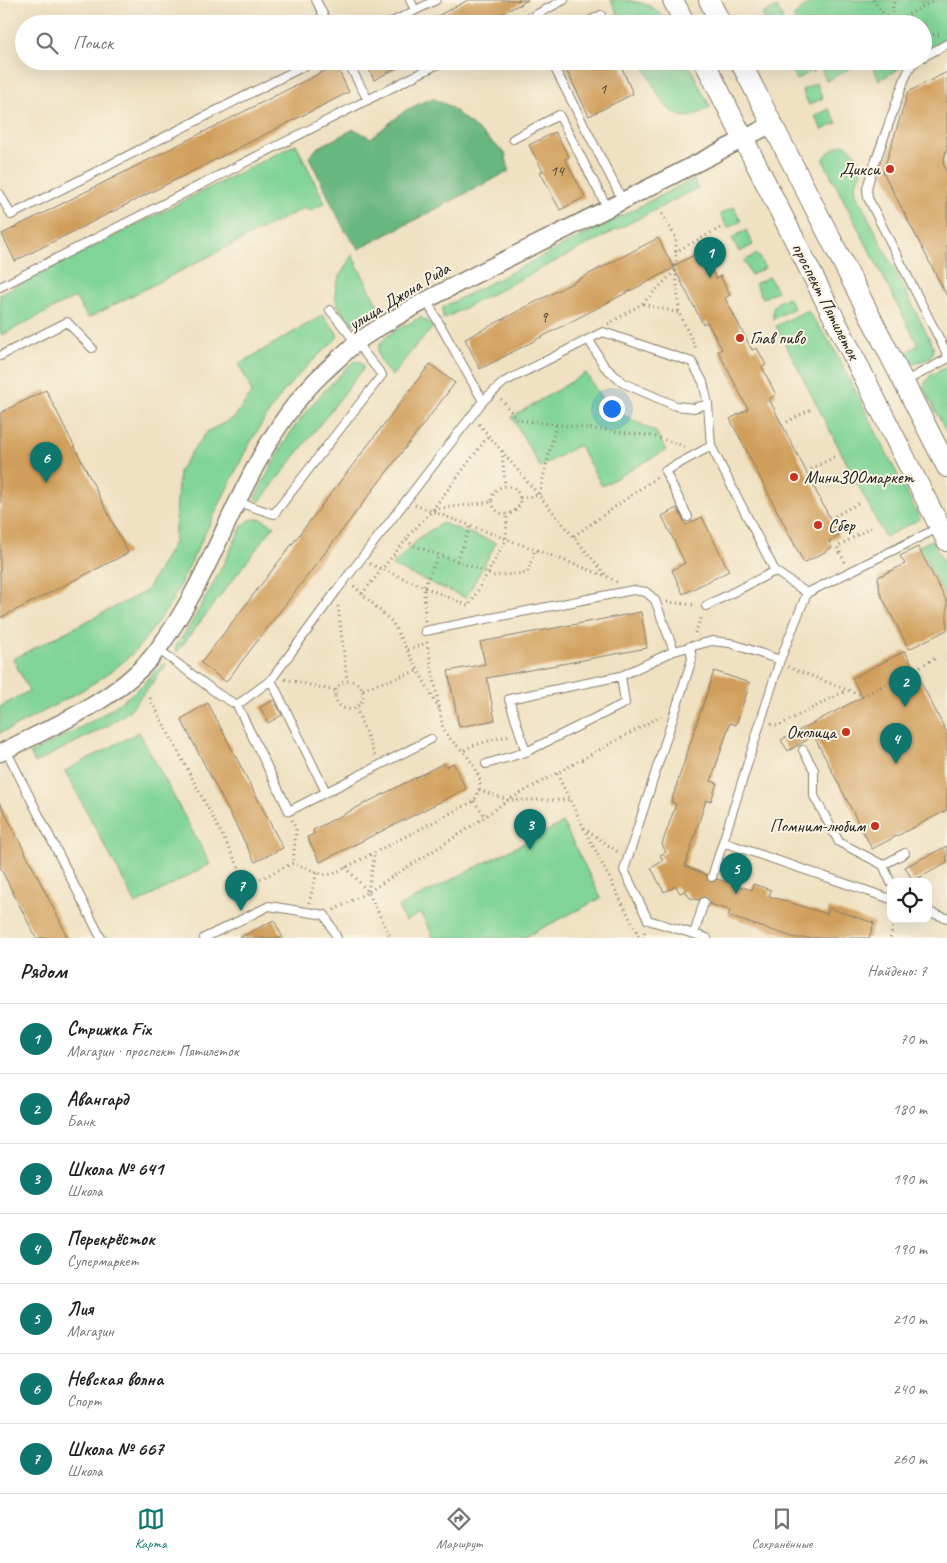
<!DOCTYPE html>
<html lang="ru">
<head>
<meta charset="utf-8">
<style>
	:root { --surface:#fff; --page:#f2f2f2; --text:#202124; --muted:#757577; --line:#e0e0e0; --accent:#0f766e }
	body { margin:0; font-family:Caveat,sans-serif; background:var(--page); color:var(--text) }
	.controls { position:absolute; right:15px; bottom:15px; display:grid; overflow:hidden; border-radius:10px; box-shadow:0 5px 20px #0002 }
	.controls button { width:45px; height:45px; display:grid; place-items:center; padding:0; border:0; border-bottom:1px solid var(--line); background:var(--surface); color:var(--text); font:25px sans-serif }
	.you { position:absolute; left:611px; top:408px; width:18px; height:18px; margin:-12px; border:4px solid #fff; border-radius:50%; background:#1a73e8; box-shadow:0 0 0 8px #1a73e833 }
	.badge { display:grid; place-items:center; width:32px; height:32px; border-radius:50%; background:var(--accent); color:#fff; font-size:16px; font-weight:700 }
	.pin { position:absolute; translate:-50% -41px; filter:drop-shadow(0 1px 2px #0008) }
	.pin::after { content:''; position:absolute; top:26px; width:18px; height:15px; background:inherit; clip-path:polygon(0 0,100% 0,50% 100%) }
	.list { margin:0; padding:0; list-style:none }
	h2 { display:flex; justify-content:space-between; align-items:center; height:65px; margin:0; padding:0 20px; font-size:21px }
	h2 small { font-size:16px; font-weight:400; color:var(--muted) }
	.list li { display:grid; grid-template-columns:32px 1fr auto; gap:15px; align-items:center; box-sizing:border-box; height:70px; padding:0 20px; border-top:1px solid var(--line) }
	.list b { display:block; font-size:19px; white-space:nowrap }
	.list p { margin:0; font-size:16px; white-space:nowrap; color:var(--muted) }
	.list em { font-size:16px; font-style:normal; color:var(--muted) }
	.icon { flex:none; width:28px; height:28px; fill:none; stroke:currentColor; stroke-width:2; stroke-linecap:round; stroke-linejoin:round }
	.map { position:relative; flex:none; width:947px; height:938px; overflow:hidden }
	.search { position:absolute; background:var(--surface); box-shadow:0 5px 20px #0002; left:15px; right:15px; top:15px; height:55px; display:flex; align-items:center; gap:12px; box-sizing:border-box; padding:0 18px; border-radius:28px; color:var(--muted); font-size:19px }
	.sheet { height:555px; background:var(--surface) }
	nav { display:flex; justify-content:space-around; align-items:center; box-sizing:border-box; height:70px; border-top:1px solid var(--line); background:var(--surface); font-size:14px; color:var(--muted) }
	nav a { display:grid; justify-items:center; gap:2px }
	nav .on { color:var(--accent) }
	.map>svg:first-child { display:block }
	.green { fill:#80d497; stroke:#4e785a }
	.forest { fill:#68b680; stroke:#42694e }
	.building { fill:#d09e5a }
	.lines { fill:none; stroke-linecap:round; stroke-linejoin:round }
	.service-casing { stroke:#867e6e; stroke-width:10 }
	.minor-casing { stroke:#867e6e; stroke-width:19 }
	.tertiary-casing { stroke:#867e6e; stroke-width:22 }
	.path { stroke:#867e6e; stroke-width:3; stroke-dasharray:1 4; stroke-linecap:butt }
	.service { stroke:#fff; stroke-width:8 }
	.minor { stroke:#fff; stroke-width:16 }
	.tertiary { stroke:#fff; stroke-width:20 }
	.poi-dot { fill:#c8321e; stroke:#fcf5e5; stroke-width:2 }
	.labels { text-anchor:middle; dominant-baseline:central; stroke-width:4; stroke-linejoin:round; paint-order:stroke }
	.number-label { font-size:15px; fill:#493c2c }
	.poi-label { font-size:18px; fill:#1c1c1c; stroke:#fcf5e5; text-anchor:end }
	.street-label { font-size:18px; fill:#1c1c1c; stroke:#fcf5e5 }
</style>
</head>
<body>
<div class="map">
<svg width="947" height="938" viewBox="0 0 947 938">
	<rect width="100%" height="100%" fill="#fcf5e5"/>
	<filter id="ink" filterUnits="userSpaceOnUse"><feTurbulence type="fractalNoise" baseFrequency=".02" numOctaves="2"/><feDisplacementMap in="SourceGraphic" scale="10" xChannelSelector="R" yChannelSelector="G"/><feConvolveMatrix kernelMatrix="1 2 1 2 8 2 1 2 1" color-interpolation-filters="sRGB"/></filter>
	<filter id="wash" filterUnits="userSpaceOnUse"><feTurbulence type="fractalNoise" baseFrequency=".0096" numOctaves="4" result="noise"/><feDisplacementMap in="SourceGraphic" scale="20" xChannelSelector="R" yChannelSelector="G"/><feGaussianBlur stdDeviation="1.12" result="paint"/><feColorMatrix in="noise" values="0 0 0 0 0 0 0 0 0 0 0 0 0 0 0 0 0 1.4 0 .05"/><feComposite in="paint" operator="in"/></filter>
	<g filter="url(#wash)">
		<rect width="100%" height="100%" fill="#efe1c1"/>
		<!-- green -->
		<path class="green" d="M 611,0 C 633,0 656,2 668,24 L 623,24 Z
			M 814,0 L 947,0 L 947,42 L 923,55 L 923,24 L 797,24 L 793,16 Z
			M 777,7 L 784,21 L 780,24 L 768,24 L 762,14 Z
			M 642,61 L 687,61 L 710,107 C 705,110 698,114 692,116 C 665,123 652,80 642,61 Z
			M 796,61 L 805,61 L 810,72 L 796,80 L 789,65 Z
			M 817,61 L 863,61 L 827,81 Z
			M 870,61 L 912,61 L 879,80 Z
			M 816,83 L 823,98 L 809,105 L 802,90 Z
			M 829,109 L 837,123 L 822,130 L 815,116 Z
			M 296,144 L 325,203 L 309,211 L 306,207 L 88,318 L 75,297 L 2,335 L 0,332 L 0,294 Z
			M 843,144 C 855,148 858,159 862,169 L 855,186 L 856,193 L 933,346 C 934,361 922,361 910,363 C 903,351 909,351 918,345 L 824,162 L 824,158 C 829,151 836,147 843,144 Z
			M 693,179 L 698,188 L 443,319 L 443,307 Z
			M 734,207 L 741,221 L 728,228 L 720,214 Z
			M 746,230 L 753,245 L 739,252 L 732,238 Z
			M 757,254 L 765,268 L 751,275 L 744,261 Z
			M 352,255 L 379,308 L 354,324 C 349,322 346,318 343,313 C 326,292 341,275 352,255 Z
			M 769,277 L 777,291 L 763,298 L 755,284 Z
			M 788,297 L 794,308 L 773,319 L 773,307 L 778,302 Z
			M 807,310 L 832,345 L 920,519 L 885,537 L 776,326 Z
			M 323,315 L 337,333 L 337,338 L 305,368 L 283,392 L 264,420 L 247,448 L 170,605 C 158,620 148,637 135,651 C 112,674 83,690 55,705 C 37,715 19,725 0,733 L 0,707 L 29,691 L 13,659 L 146,591 L 174,543 L 179,471 L 195,447 L 208,431 L 234,418 L 252,392 L 239,364 Z
			M 421,317 L 434,327 L 417,344 L 392,376 C 358,343 394,332 421,317 Z
			M 354,361 L 361,362 L 363,365 L 363,369 L 261,500 L 257,501 L 255,498 C 265,480 273,461 284,443 C 303,412 328,386 354,361 Z
			M 947,367 L 947,434 L 923,386 L 931,375 Z
			M 586,373 L 606,406 L 656,432 L 666,450 L 602,486 L 579,445 L 540,467 L 512,417 Z
			M 255,519 L 262,519 L 274,526 L 177,652 L 175,648 C 202,608 221,570 242,526 L 250,520 Z
			M 442,523 L 496,543 L 466,598 L 392,566 L 420,537 Z
			M 932,540 L 947,569 L 947,600 L 919,546 Z
			M 164,663 L 167,665 L 129,711 L 109,725 L 35,763 L 30,753 C 61,737 93,723 121,702 C 137,691 151,677 164,663 Z
			M 139,732 L 210,864 L 136,904 L 65,771 Z
			M 563,823 L 601,898 L 523,938 L 434,938 L 421,913 L 405,921 L 398,907 Z"/>
		<!-- forest -->
		<path class="forest" d="M 432,98 L 449,106 L 505,153 L 509,171 L 359,249 L 345,231 L 309,157 L 317,148 L 354,129 L 371,138 L 406,110 Z"/>
		<g id="blocks">
			<!-- building -->
			<path class="building" d="M 468,0 L 528,0 L 482,24 L 422,24 Z
				M 365,61 L 410,61 L 374,80 Z
				M 562,61 L 619,61 L 633,94 L 589,116 Z
				M 336,65 L 349,92 L 15,261 L 2,234 Z
				M 947,72 L 947,147 L 943,164 L 947,172 L 947,296 L 883,172 L 908,92 Z
				M 555,132 L 569,157 L 565,159 L 585,197 L 560,210 L 540,172 L 543,171 L 529,145 Z
				M 658,238 L 674,268 L 480,369 L 465,339 Z
				M 702,251 L 716,279 L 720,276 L 730,295 L 725,298 L 752,350 L 757,348 L 766,365 L 762,367 L 776,395 L 769,399 L 839,536 L 829,541 L 832,548 L 804,563 L 730,419 L 748,409 L 718,351 L 722,349 L 707,322 L 703,324 L 673,266 Z
				M 430,364 L 455,383 L 226,682 L 201,663 Z
				M 46,390 L 128,553 L 0,618 L 0,413 Z
				M 677,508 L 686,525 L 702,517 L 729,571 L 683,594 L 672,570 L 685,563 L 662,516 Z
				M 918,547 L 947,602 L 947,630 L 909,649 L 880,593 L 878,577 L 905,564 L 900,556 Z
				M 641,612 L 647,648 L 487,678 L 495,720 L 459,727 L 448,671 L 485,664 L 480,642 Z
				M 905,651 L 947,733 L 947,810 L 872,849 L 814,736 L 788,751 L 781,740 L 862,697 L 852,678 Z
				M 714,671 L 750,683 L 736,725 L 730,723 L 711,781 L 717,783 L 711,801 L 706,800 L 685,866 L 707,875 L 707,879 L 711,882 L 715,881 L 717,879 L 752,890 L 753,884 L 771,890 L 769,896 L 827,914 L 829,908 L 874,923 L 869,938 L 796,938 L 728,916 L 730,910 L 709,904 L 708,899 L 705,897 L 701,898 L 699,900 L 690,898 L 685,891 L 680,893 L 676,886 L 664,892 L 651,868 L 663,861 L 660,855 L 666,852 L 662,844 L 676,804 L 671,802 Z
				M 274,700 L 282,715 L 268,723 L 260,707 Z
				M 208,703 L 283,848 L 255,862 L 181,719 Z
				M 444,763 L 446,767 L 453,763 L 466,789 L 320,862 L 307,837 L 314,834 L 313,830 Z
				M 0,803 L 59,919 L 68,938 L 36,938 L 34,934 L 0,867 Z
				M 947,846 L 947,863 L 913,881 L 905,867 Z
				M 274,920 L 283,938 L 239,938 Z"/>
		</g>
	</g>
	<g filter="url(#ink)">
		<use href="#blocks" fill-opacity="0" stroke="#867e6e" stroke-width="1"/>
		<g class="lines">
			<!-- service casing -->
			<g class="service-casing">
				<path id="service" d="M 316,0 L 328,24
					M 410,0 L 415,10
					M 388,24 L 436,0
					M 518,24 L 564,0
					M 584,24 L 601,15
					M 923,57 L 947,44
					M 347,61 L 368,100
					M 551,61 L 623,201
					M 916,61 L 912,64 L 905,78 L 871,174 L 867,188 L 868,198 L 947,354
					M 513,139 L 559,115 L 608,209
					M 0,194 L 11,215 L 314,61
					M 0,287 L 444,61
					M 589,340 L 604,366 L 623,383 L 676,406 L 694,408 L 708,404
					M 0,356 L 67,322 L 92,348
					M 904,382 L 947,359
					M 483,401 L 504,382 L 603,332 L 692,362 L 703,382 L 708,404 L 711,446 L 775,571 L 807,593
					M 237,502 L 274,514 L 382,375 L 330,310
					M 688,517 L 665,471 L 711,446
					M 706,606 L 775,571
					M 425,631 L 633,590 L 646,592 L 655,600 L 674,651
					M 690,646 L 692,659 L 624,870 L 648,920 L 707,938
					M 158,649 L 218,694 L 237,705 L 271,680 L 337,590 L 483,401 L 426,300
					M 621,676 L 625,703 L 526,752 L 509,699 L 621,676 L 674,651 L 712,641 L 730,643 L 780,660
					M 271,680 L 326,792
					M 237,705 L 289,811 L 431,739
					M 6,750 L 101,938
					M 803,750 L 814,770 L 814,796 L 839,842 L 883,865 L 891,883
					M 486,764 L 526,752
					M 883,865 L 905,853
					M 712,877 L 723,842
					M 891,899 L 723,842 L 780,660 L 807,593 L 940,527
					M 928,912 L 947,918
					M 694,934 L 704,902
					M 204,938 L 269,906 L 325,915 L 337,938"/>
			</g>
			<!-- minor casing -->
			<g class="minor-casing">
				<path id="minor" d="M 0,753 C 55,725 120,700 158,649 C 222,563 244,449 322,374 C 333,364 344,353 356,343 C 370,332 385,324 400,315 C 443,290 488,268 533,246 C 613,206 693,166 772,124"/>
			</g>
			<!-- tertiary casing -->
			<g class="tertiary-casing">
				<path id="tertiary" d="M 673,0 L 685,24
					M 709,0 L 721,24
					M 704,61 L 947,541
					M 740,61 L 947,467"/>
			</g>
			<!-- path -->
			<path class="path" d="M 518,0 L 523,9
				M 873,0 L 882,12 L 894,24
				M 892,23 L 893,5 L 895,0
				M 891,24 L 935,0
				M 923,33 L 940,35
				M 816,69 L 829,61
				M 662,214 L 676,238 L 676,271 L 679,313 L 696,348 L 695,351
				M 675,252 L 720,228
				M 643,304 L 679,313
				M 608,324 L 642,304 L 675,271
				M 501,399 L 518,420 L 653,436 L 687,447
				M 787,422 L 811,409
				M 479,424 L 605,574
				M 502,451 L 505,485
				M 811,469 L 836,456
				M492 500a14 14 0 1 1 28 0a14 14 0 1 1-28 0Z
				M 520,498 L 539,495 L 556,425
				M 415,505 L 606,576 L 617,582
				M 434,509 L 492,502
				M 835,516 L 859,503
				M 574,536 L 657,477
				M 407,539 L 412,545 L 481,570 L 493,576 L 527,573 L 535,550
				M 457,561 L 470,527
				M 845,562 L 837,547 L 871,527
				M 370,564 L 469,606 L 506,540 L 507,514
				M 354,586 L 392,622 L 439,709
				M 362,594 L 412,532 L 431,512 L 489,435
				M 667,602 L 695,605
				M 338,606 L 347,680
				M 425,621 L 424,587 L 439,554
				M 695,633 L 702,616
				M 427,642 L 443,728 L 451,740 L 463,751 L 471,746 L 510,735
				M 408,650 L 426,643
				M 788,667 L 863,696 L 938,657
				M 285,679 L 335,691
				M335 695a14 14 0 1 1 28 0a14 14 0 1 1-28 0Z
				M 363,689 L 419,670
				M 150,698 L 243,875 L 249,881 L 258,880 L 293,863 L 324,875 L 333,874 L 474,801 C 477,795 481,787 480,781 C 478,771 469,758 463,751
				M 356,708 L 375,756
				M 771,724 L 778,726 L 847,690
				M 557,774 L 584,828 L 618,852
				M 479,790 L 508,800 L 570,800
				M 474,801 L 485,816
				M 292,820 L 296,830 L 293,863
				M 584,828 L 640,938
				M 346,867 L 368,892 L 391,938
				M 368,891 L 375,853
				M 309,903 L 317,872
				M 334,910 L 368,892 L 463,832 L 508,800 L 661,716
				M 644,938 L 645,930
				M 890,938 L 895,919"/>
			<!-- service -->
			<use href="#service" class="service"/>
			<!-- minor -->
			<use href="#minor" class="minor"/>
			<!-- tertiary -->
			<use href="#tertiary" class="tertiary"/>
		</g>
	</g>
	<!-- markers -->
	<g class="poi-dot">
		<circle cx="890" cy="169" r="5"/>
		<circle cx="740" cy="338" r="5"/>
		<circle cx="794" cy="477" r="5"/>
		<circle cx="818" cy="525" r="5"/>
		<circle cx="846" cy="732" r="5"/>
		<circle cx="875" cy="826" r="5"/>
	</g>
	<g class="labels">
		<!-- number labels -->
		<g class="number-label">
			<text x="603" y="89">1</text>
			<text x="557" y="171">14</text>
			<text x="544" y="317">9</text>
		</g>
		<!-- poi labels -->
		<g class="poi-label">
			<text x="880" y="169">Дикси</text>
			<text x="750" y="338" text-anchor="start">Глав пиво</text>
			<text x="804" y="477" text-anchor="start">МиниЗООмаркет</text>
			<text x="828" y="525" text-anchor="start">Сбер</text>
			<text x="836" y="732">Околица</text>
			<text x="865" y="826">Помним-любим</text>
		</g>
		<!-- street labels -->
		<g class="street-label">
			<text transform="translate(399 296) rotate(-31)">улица Джона Рида</text>
			<text transform="translate(826 301) rotate(63)">проспект Пятилеток</text>
		</g>
	</g>
</svg>
<div class="controls">
<button><svg class="icon" aria-label="locate" viewBox="0 0 24 24"><circle cx="12" cy="12" r="6"/><path d="M12 2v4M12 18v4M2 12h4M18 12h4"/></svg></button>
</div>
<div class="you"></div>
<div class="pin badge" style="left:710px;top:278px">1</div>
<div class="pin badge" style="left:905px;top:707px">2</div>
<div class="pin badge" style="left:530px;top:850px">3</div>
<div class="pin badge" style="left:896px;top:764px">4</div>
<div class="pin badge" style="left:736px;top:894px">5</div>
<div class="pin badge" style="left:46px;top:483px">6</div>
<div class="pin badge" style="left:241px;top:911px">7</div>
<div class="search"><svg class="icon" aria-label="search" viewBox="0 0 24 24"><circle cx="10" cy="10" r="6"/><path d="M15 15l6 6"/></svg>Поиск</div>
</div>
<section class="sheet">
<h2>Рядом<small>Найдено: 7</small></h2>
<ul class="list">
<li><span class="badge">1</span><div><b>Стрижка Fix</b><p>Магазин · проспект Пятилеток</p></div><em>70 m</em></li>
<li><span class="badge">2</span><div><b>Авангард</b><p>Банк</p></div><em>180 m</em></li>
<li><span class="badge">3</span><div><b>Школа № 641</b><p>Школа</p></div><em>190 m</em></li>
<li><span class="badge">4</span><div><b>Перекрёсток</b><p>Супермаркет</p></div><em>190 m</em></li>
<li><span class="badge">5</span><div><b>Лия</b><p>Магазин</p></div><em>210 m</em></li>
<li><span class="badge">6</span><div><b>Невская волна</b><p>Спорт</p></div><em>240 m</em></li>
<li><span class="badge">7</span><div><b>Школа № 667</b><p>Школа</p></div><em>260 m</em></li>
</ul>
</section>
<nav>
<a class="on"><svg class="icon" aria-label="map" viewBox="0 0 24 24"><path d="M3 6l6-2 6 2 6-2v14l-6 2-6-2-6 2zM9 4v14M15 6v14"/></svg>Карта</a>
<a><svg class="icon" aria-label="directions" viewBox="0 0 24 24"><path d="M12 3l9 9-9 9-9-9zM9 14v-3h6M13 9l2 2-2 2"/></svg>Маршрут</a>
<a><svg class="icon" aria-label="saved" viewBox="0 0 24 24"><path d="M7 4h10v16l-5-4-5 4z"/></svg>Сохранённые</a>
</nav>
</body>
</html>
